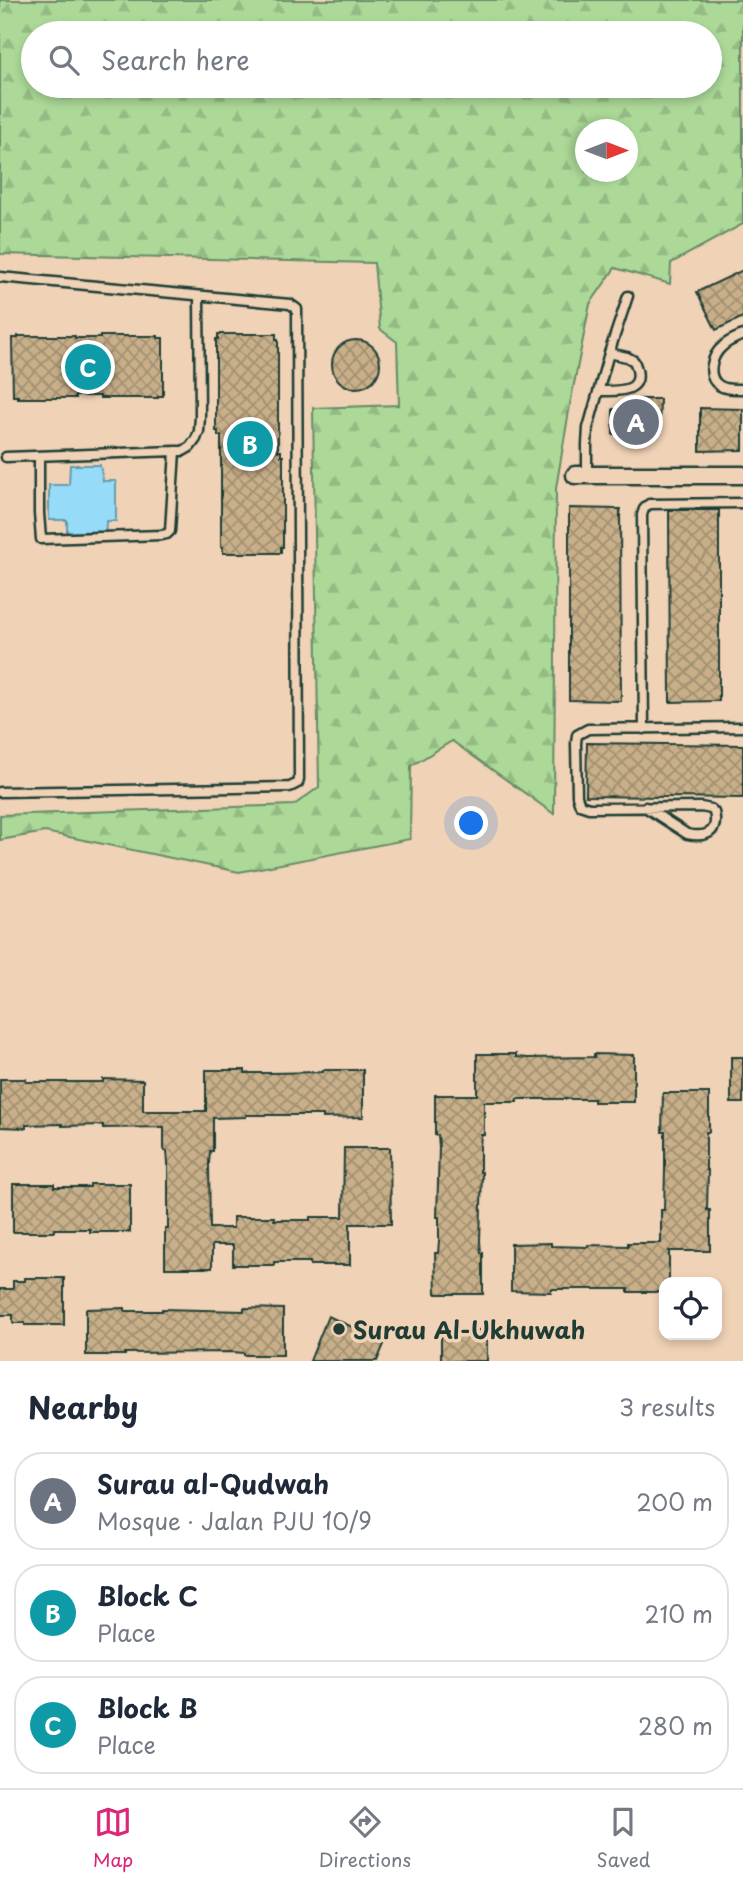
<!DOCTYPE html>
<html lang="en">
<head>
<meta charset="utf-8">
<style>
	:root { --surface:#fff; --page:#f2f2f3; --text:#1f2937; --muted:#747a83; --line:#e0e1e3; --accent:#db2777 }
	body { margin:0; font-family:"Playpen Sans",sans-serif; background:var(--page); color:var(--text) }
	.controls { position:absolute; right:21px; bottom:21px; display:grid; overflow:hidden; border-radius:14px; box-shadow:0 4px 10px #0003 }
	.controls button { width:63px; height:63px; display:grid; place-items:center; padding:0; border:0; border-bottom:2px solid var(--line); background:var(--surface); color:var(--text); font:35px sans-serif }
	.compass { position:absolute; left:575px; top:119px; width:63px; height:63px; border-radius:50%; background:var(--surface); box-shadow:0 4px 10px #0003; rotate:90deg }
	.you { position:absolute; left:472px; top:824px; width:24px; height:24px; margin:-18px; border:5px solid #fff; border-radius:50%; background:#1a73e8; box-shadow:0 0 0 10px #1a73e833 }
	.badge { display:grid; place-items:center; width:46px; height:46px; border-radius:50%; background:var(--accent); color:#fff; font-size:23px; font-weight:700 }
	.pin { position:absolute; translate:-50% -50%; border:4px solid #fff; box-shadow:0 2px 7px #0006 }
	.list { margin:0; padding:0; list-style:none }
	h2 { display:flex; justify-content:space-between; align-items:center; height:91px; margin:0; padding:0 28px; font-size:30px }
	h2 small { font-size:23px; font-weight:400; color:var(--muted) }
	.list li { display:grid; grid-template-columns:46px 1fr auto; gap:21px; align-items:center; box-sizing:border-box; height:98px; margin:0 14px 14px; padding:0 14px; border:2px solid var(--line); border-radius:28px }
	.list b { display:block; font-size:26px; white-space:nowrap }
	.list p { margin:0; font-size:23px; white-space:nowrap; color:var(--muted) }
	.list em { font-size:23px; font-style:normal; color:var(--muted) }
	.icon { flex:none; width:38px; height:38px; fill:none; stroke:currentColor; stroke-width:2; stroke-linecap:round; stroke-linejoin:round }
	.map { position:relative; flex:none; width:743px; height:1361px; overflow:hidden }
	.search { position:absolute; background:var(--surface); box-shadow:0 4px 10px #0003; left:21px; right:21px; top:21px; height:77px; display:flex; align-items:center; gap:18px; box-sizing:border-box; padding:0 24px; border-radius:38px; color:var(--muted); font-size:26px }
	.sheet { height:427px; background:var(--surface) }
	nav { display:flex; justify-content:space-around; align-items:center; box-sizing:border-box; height:98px; border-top:2px solid var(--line); background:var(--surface); font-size:19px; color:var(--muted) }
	nav a { display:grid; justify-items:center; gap:4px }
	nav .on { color:var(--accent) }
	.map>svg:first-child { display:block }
	.forest { fill:url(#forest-firs); stroke:#668b66; stroke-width:2; fill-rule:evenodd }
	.water { fill:#96dbf8; stroke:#669caa; stroke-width:2 }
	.building { fill:url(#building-cross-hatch); stroke:#1f3d34; stroke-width:2 }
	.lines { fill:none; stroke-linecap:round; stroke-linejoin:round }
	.lane-casing { stroke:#1f3d34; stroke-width:13 }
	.street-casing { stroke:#1f3d34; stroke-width:21 }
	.lane { stroke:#f0d2b6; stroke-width:8 }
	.street { stroke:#f0d2b6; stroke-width:16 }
	.poi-dot { fill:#1f3d34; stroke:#f0d2b6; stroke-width:2.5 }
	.labels { text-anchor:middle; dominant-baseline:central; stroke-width:7; stroke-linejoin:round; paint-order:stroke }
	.poi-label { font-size:24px; font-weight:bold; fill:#1f3d34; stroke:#f0d2b6; text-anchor:start }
</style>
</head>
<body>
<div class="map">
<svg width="743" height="1361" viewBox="0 0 743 1361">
	<defs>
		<pattern id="forest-firs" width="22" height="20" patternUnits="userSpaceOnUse" patternTransform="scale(1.75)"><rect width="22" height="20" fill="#acd998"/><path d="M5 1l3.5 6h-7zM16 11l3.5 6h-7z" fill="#94bb84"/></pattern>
		<pattern id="building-cross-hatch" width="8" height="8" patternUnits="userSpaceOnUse" patternTransform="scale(1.75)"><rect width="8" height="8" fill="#c8af89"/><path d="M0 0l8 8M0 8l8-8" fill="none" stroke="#a29071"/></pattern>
	</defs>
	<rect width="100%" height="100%" fill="#f0d2b6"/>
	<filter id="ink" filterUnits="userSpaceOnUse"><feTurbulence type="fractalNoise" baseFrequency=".0143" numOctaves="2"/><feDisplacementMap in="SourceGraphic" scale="14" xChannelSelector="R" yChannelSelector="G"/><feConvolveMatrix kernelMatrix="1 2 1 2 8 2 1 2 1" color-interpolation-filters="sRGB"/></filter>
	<g filter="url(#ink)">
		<!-- forest -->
		<path class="forest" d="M 0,0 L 743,0 L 743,224 L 671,263 L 670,284 L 615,268 L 590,304 L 571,399 L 556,488 L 554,814 L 452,741 L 411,766 L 410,839 L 239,872 L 45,832 L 0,840 L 0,815 L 294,805 L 319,787 L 313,408 L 399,405 L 397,342 L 380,329 L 374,263 L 0,254 ZM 33,33 L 710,33 L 710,86 L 33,86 ZM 586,130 L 628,130 L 628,172 L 586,172 Z"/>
		<!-- water -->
		<path class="water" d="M 70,465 L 100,465 L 103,481 L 116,481 L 116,521 L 106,521 L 105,542 L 67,541 L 67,520 L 49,520 L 49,485 L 69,485 Z"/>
		<!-- building -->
		<path class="building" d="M 743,270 L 743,317 L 716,330 L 697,292 Z
			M 218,334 L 276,334 L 276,339 L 278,339 L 278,451 L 281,451 L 281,456 L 283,456 L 283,547 L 281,547 L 281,553 L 223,553 L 223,547 L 221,547 L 221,436 L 218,436 L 218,431 L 216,431 L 216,339 L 218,339 Z
			M 18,336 L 75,336 L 75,338 L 100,338 L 100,336 L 158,336 L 158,338 L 163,338 L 163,396 L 158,396 L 158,398 L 100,398 L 100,396 L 75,396 L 75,398 L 18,398 L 18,396 L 13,396 L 12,338 L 18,338 Z
			M332 364a24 24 0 1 1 48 0a24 24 0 1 1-48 0Z
			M 639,399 L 660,399 L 659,434 L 613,434 L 613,409 L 639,410 Z
			M 700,408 L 743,409 L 743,450 L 700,451 Z
			M 569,508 L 620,509 L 621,701 L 569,700 Z
			M 669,510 L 719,510 L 719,701 L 670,702 Z
			M 587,743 L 743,745 L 743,798 L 586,796 Z
			M 477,1054 L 516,1054 L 516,1057 L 528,1058 L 594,1057 L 594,1054 L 634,1055 L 634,1102 L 594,1102 L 594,1099 L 517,1099 L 517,1102 L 484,1102 L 484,1135 L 481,1135 L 480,1147 L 480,1172 L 482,1172 L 480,1241 L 481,1253 L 483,1253 L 483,1294 L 436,1294 L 435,1253 L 438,1253 L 439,1241 L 439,1217 L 437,1217 L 439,1147 L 438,1135 L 435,1135 L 435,1095 L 477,1095 Z
			M 731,1057 L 743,1057 L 743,1103 L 731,1103 Z
			M 206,1070 L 245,1070 L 245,1073 L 270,1073 L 323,1072 L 323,1070 L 363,1070 L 363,1117 L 323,1118 L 323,1115 L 246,1115 L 246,1117 L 213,1118 L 213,1151 L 210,1151 L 209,1163 L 210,1228 L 233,1228 L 233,1217 L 274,1217 L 274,1220 L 310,1220 L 310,1217 L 343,1217 L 344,1148 L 390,1148 L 391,1224 L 350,1224 L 350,1265 L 310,1265 L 310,1262 L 274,1262 L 274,1265 L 233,1265 L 233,1245 L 212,1245 L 212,1268 L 165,1268 L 165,1229 L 168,1229 L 168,1163 L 167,1151 L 164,1151 L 164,1127 L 103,1128 L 103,1125 L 62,1126 L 62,1124 L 26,1125 L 26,1128 L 0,1127 L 0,1079 L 26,1079 L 26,1082 L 103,1082 L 103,1079 L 143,1080 L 143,1111 L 206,1111 Z
			M 663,1093 L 709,1093 L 709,1132 L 706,1132 L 706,1170 L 708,1170 L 707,1210 L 710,1210 L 710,1251 L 669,1251 L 669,1282 L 664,1282 L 664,1292 L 628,1292 L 628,1289 L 551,1289 L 551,1292 L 511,1291 L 511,1244 L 551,1243 L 551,1246 L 588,1247 L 588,1245 L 628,1246 L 628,1243 L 661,1243 L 661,1210 L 664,1210 L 665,1170 L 665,1132 L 662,1132 Z
			M 13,1184 L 54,1184 L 54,1187 L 90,1187 L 90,1184 L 130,1184 L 130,1232 L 90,1232 L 90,1229 L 54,1229 L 54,1232 L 13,1232 Z
			M 25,1278 L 64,1278 L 64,1325 L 25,1325 L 25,1323 L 13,1323 L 13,1315 L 0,1315 L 0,1289 L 13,1289 L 13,1281 L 25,1281 Z
			M 125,1308 L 125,1311 L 162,1311 L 162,1309 L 244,1311 L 244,1308 L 283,1309 L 283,1355 L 244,1355 L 244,1353 L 232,1352 L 125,1353 L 125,1355 L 86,1355 L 86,1309 Z
			M 328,1316 L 385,1342 L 377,1361 L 310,1361 Z
			M 441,1330 L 487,1330 L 487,1361 L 441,1361 Z"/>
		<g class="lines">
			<!-- lane casing -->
			<g class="lane-casing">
				<path id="lane" d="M 0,277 L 290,304 L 297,309 L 299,779 L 298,783 L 290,787 L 0,792
					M 743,335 C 736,338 728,341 723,346 C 712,355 705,377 720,386 C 727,390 735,389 743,389
					M 599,391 C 620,391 648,393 634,361 L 627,357 L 609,353
					M 39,456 L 39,513 L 41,539 L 162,535 L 167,534 L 170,531 L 175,451
					M 6,457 L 175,451 L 183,451 L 190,447 L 196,439 L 199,431 L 200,416 L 199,296
					M 587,475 L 587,445 L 588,428 L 609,353 L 628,296
					M 644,729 L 642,515 L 644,509 L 649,504 L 743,503
					M 645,807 L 687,834 C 706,838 719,833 714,812 L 711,809 L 701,807 L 589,808 L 580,805 L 577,796 L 576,743 L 577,735 L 588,729 L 743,727"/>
			</g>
			<!-- street casing -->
			<g class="street-casing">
				<path id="street" d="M 575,475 L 743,475"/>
			</g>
			<!-- lane -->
			<use href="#lane" class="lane"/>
			<!-- street -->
			<use href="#street" class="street"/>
		</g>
	</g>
	<!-- markers -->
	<circle class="poi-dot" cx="339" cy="1329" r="7"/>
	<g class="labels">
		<!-- poi labels -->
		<g class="poi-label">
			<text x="353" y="1329">Surau Al-Ukhuwah</text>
		</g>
	</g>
</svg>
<div class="controls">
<button><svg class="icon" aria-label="locate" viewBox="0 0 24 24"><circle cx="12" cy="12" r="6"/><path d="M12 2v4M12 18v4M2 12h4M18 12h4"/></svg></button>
</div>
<svg class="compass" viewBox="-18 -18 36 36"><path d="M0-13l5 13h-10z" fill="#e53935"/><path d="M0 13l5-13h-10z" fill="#747a83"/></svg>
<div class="you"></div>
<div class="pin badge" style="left:636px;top:422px;background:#6b7280">A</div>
<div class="pin badge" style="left:250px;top:444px;background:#0f9aa8">B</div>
<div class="pin badge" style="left:88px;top:367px;background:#0f9aa8">C</div>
<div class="search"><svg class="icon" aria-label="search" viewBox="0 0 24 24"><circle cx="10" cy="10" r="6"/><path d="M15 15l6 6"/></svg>Search here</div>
</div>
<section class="sheet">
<h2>Nearby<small>3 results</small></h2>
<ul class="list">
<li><span class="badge" style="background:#6b7280">A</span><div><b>Surau al-Qudwah</b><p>Mosque · Jalan PJU 10/9</p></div><em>200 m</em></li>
<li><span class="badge" style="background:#0f9aa8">B</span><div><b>Block C</b><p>Place</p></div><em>210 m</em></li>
<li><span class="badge" style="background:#0f9aa8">C</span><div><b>Block B</b><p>Place</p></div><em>280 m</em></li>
</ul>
</section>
<nav>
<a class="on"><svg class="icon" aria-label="map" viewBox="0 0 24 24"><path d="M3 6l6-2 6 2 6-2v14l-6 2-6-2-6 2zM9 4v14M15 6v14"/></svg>Map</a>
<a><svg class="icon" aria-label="directions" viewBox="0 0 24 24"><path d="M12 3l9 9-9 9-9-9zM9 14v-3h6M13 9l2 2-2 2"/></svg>Directions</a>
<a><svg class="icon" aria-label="saved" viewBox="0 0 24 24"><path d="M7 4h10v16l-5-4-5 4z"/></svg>Saved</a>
</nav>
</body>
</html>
